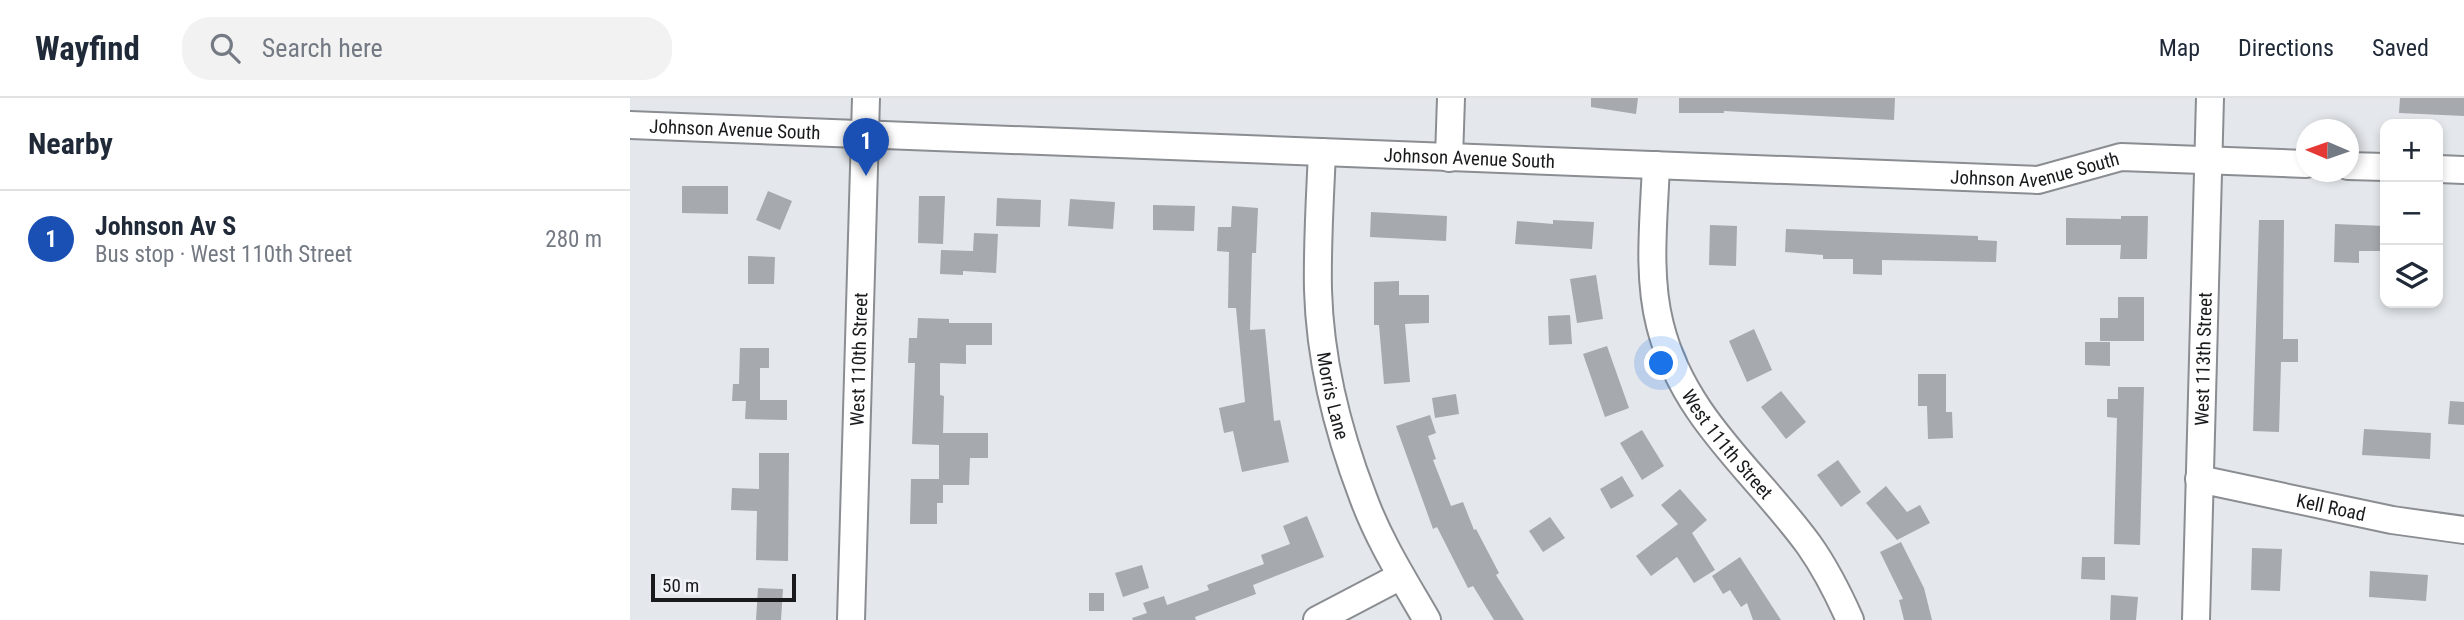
<!DOCTYPE html>
<html lang="en">
<head>
<meta charset="utf-8">
<style>
	:root { --surface:#fff; --page:#f2f2f3; --text:#1f2937; --muted:#747a83; --line:#e0e1e3; --accent:#0b52bc }
	body { margin:0; font-family:"Roboto Condensed",sans-serif; background:var(--page); color:var(--text) }
	.controls { position:absolute; right:21px; top:21px; display:grid; overflow:hidden; border-radius:14px; box-shadow:0 4px 10px #0003 }
	.controls button { width:63px; height:63px; display:grid; place-items:center; padding:0; border:0; border-bottom:2px solid var(--line); background:var(--surface); color:var(--text); font:35px sans-serif }
	.compass { position:absolute; left:1666px; top:21px; width:63px; height:63px; border-radius:50%; background:var(--surface); box-shadow:0 4px 10px #0003; rotate:272deg }
	.scale { position:absolute; left:21px; bottom:18px; width:145px; box-sizing:border-box; padding-left:7px; border:4px solid #191a1c; border-top:0; font-size:19px; line-height:24px; white-space:nowrap; color:#191a1c; -webkit-text-stroke:5px #f1f4f9; paint-order:stroke }
	.you { position:absolute; left:1032px; top:266px; width:24px; height:24px; margin:-18px; border:5px solid #fff; border-radius:50%; background:#1a73e8; box-shadow:0 0 0 10px #1a73e833 }
	.badge { display:grid; place-items:center; width:46px; height:46px; border-radius:50%; background:var(--accent); color:#fff; font-size:23px; font-weight:700 }
	.pin { position:absolute; translate:-50% -58px; filter:drop-shadow(0 2px 4px #0008) }
	.pin::after { content:''; position:absolute; top:37px; width:24px; height:21px; background:inherit; clip-path:polygon(0 0,100% 0,50% 100%) }
	.list { margin:0; padding:0; list-style:none }
	h2 { display:flex; justify-content:space-between; align-items:center; height:91px; margin:0; padding:0 28px; font-size:30px }
	h2 small { font-size:23px; font-weight:400; color:var(--muted) }
	.list li { display:grid; grid-template-columns:46px 1fr auto; gap:21px; align-items:center; box-sizing:border-box; height:98px; padding:0 28px; border-top:2px solid var(--line) }
	.list b { display:block; font-size:26px; white-space:nowrap }
	.list p { margin:0; font-size:23px; white-space:nowrap; color:var(--muted) }
	.list em { font-size:23px; font-style:normal; color:var(--muted) }
	.icon { flex:none; width:38px; height:38px; fill:none; stroke:currentColor; stroke-width:2; stroke-linecap:round; stroke-linejoin:round }
	.map { position:relative; flex:none; width:1834px; height:522px; overflow:hidden }
	header { display:flex; align-items:center; gap:42px; box-sizing:border-box; height:98px; padding:0 35px; background:var(--surface); border-bottom:2px solid var(--line) }
	header strong { font-size:33px }
	nav { display:flex; gap:38px; margin-inline-start:auto; font-size:24px }
	.search { width:490px; height:63px; background:var(--page); display:flex; align-items:center; gap:18px; box-sizing:border-box; padding:0 24px; border-radius:28px; color:var(--muted); font-size:26px }
	main { display:flex }
	aside { flex:1; background:var(--surface) }
	.map>svg:first-child { display:block }
	.building { fill:#a6a9ad }
	.lines { fill:none; stroke-linecap:round; stroke-linejoin:round }
	.minor-casing { stroke:#8a8d91; stroke-width:30 }
	.minor { stroke:#fff; stroke-width:26 }
	.labels { text-anchor:middle; dominant-baseline:central; stroke-width:6; stroke-linejoin:round; paint-order:stroke }
	.street-label { font-size:19px; fill:#191a1c; stroke:#f1f4f9 }
</style>
</head>
<body>
<header>
<strong>Wayfind</strong>
<div class="search"><svg class="icon" aria-label="search" viewBox="0 0 24 24"><circle cx="10" cy="10" r="6"/><path d="M15 15l6 6"/></svg>Search here</div>
<nav><a>Map</a><a>Directions</a><a>Saved</a></nav>
</header>
<main>
<aside>
<h2>Nearby<small></small></h2>
<ul class="list">
<li><span class="badge" style="background:#1a4fb4">1</span><div><b>Johnson Av S</b><p>Bus stop · West 110th Street</p></div><em>280 m</em></li>
</ul>
</aside>
<div class="map">
<svg width="1834" height="522" viewBox="0 0 1834 522">
	<rect width="100%" height="100%" fill="#e4e7eb"/>
	<!-- building -->
	<path class="building" d="M 961,0 L 1008,0 L 1006,16 L 961,9 Z
		M 1049,0 L 1265,0 L 1264,22 L 1094,13 L 1094,15 L 1049,15 Z
		M 1770,0 L 1834,0 L 1834,18 L 1769,15 Z
		M 52,88 L 98,88 L 98,116 L 52,115 Z
		M 138,93 L 162,103 L 150,132 L 126,122 Z
		M 289,98 L 315,98 L 313,146 L 288,145 Z
		M 367,100 L 411,102 L 410,129 L 366,128 Z
		M 440,101 L 485,104 L 483,131 L 438,128 Z
		M 523,107 L 565,108 L 564,133 L 523,132 Z
		M 602,108 L 628,110 L 626,155 L 622,155 L 620,232 L 635,231 L 644,323 L 650,322 L 659,364 L 612,374 L 603,333 L 594,335 L 589,310 L 615,304 L 606,210 L 598,210 L 599,154 L 587,153 L 588,129 L 601,129 Z
		M 741,114 L 817,118 L 816,143 L 740,139 Z
		M 1491,118 L 1518,118 L 1517,161 L 1490,161 L 1491,147 L 1436,147 L 1436,120 L 1491,121 Z
		M 923,122 L 964,124 L 962,151 L 885,146 L 887,123 L 923,126 Z
		M 1629,122 L 1654,122 L 1653,241 L 1668,241 L 1668,264 L 1651,264 L 1649,334 L 1623,333 Z
		M 1705,126 L 1755,128 L 1755,153 L 1729,153 L 1729,165 L 1704,164 Z
		M 1080,127 L 1107,128 L 1106,168 L 1079,167 Z
		M 1156,131 L 1348,138 L 1348,142 L 1367,143 L 1366,164 L 1252,162 L 1252,177 L 1223,176 L 1223,161 L 1193,161 L 1193,157 L 1155,154 Z
		M 344,135 L 368,136 L 366,175 L 333,173 L 333,177 L 310,176 L 311,152 L 343,153 Z
		M 118,158 L 145,159 L 144,186 L 118,186 Z
		M 966,177 L 973,221 L 947,225 L 940,181 Z
		M 769,183 L 769,197 L 799,197 L 799,225 L 775,226 L 780,284 L 754,286 L 749,227 L 744,227 L 744,184 Z
		M 1488,199 L 1514,199 L 1514,243 L 1470,243 L 1470,220 L 1488,220 Z
		M 940,217 L 942,246 L 919,247 L 918,218 Z
		M 288,220 L 319,221 L 319,225 L 362,225 L 362,247 L 336,247 L 336,266 L 310,265 L 310,297 L 314,298 L 313,335 L 358,335 L 358,360 L 340,360 L 339,387 L 313,387 L 313,405 L 307,405 L 307,426 L 280,426 L 281,381 L 309,381 L 309,347 L 282,346 L 285,265 L 278,265 L 279,240 L 287,240 Z
		M 1124,231 L 1142,272 L 1117,284 L 1099,243 Z
		M 1455,244 L 1480,244 L 1480,268 L 1455,267 Z
		M 977,248 L 999,310 L 975,319 L 953,256 Z
		M 110,250 L 139,250 L 139,270 L 130,270 L 130,302 L 157,302 L 157,322 L 115,321 L 116,303 L 102,303 L 103,286 L 109,286 Z
		M 1288,276 L 1316,276 L 1316,314 L 1322,314 L 1323,340 L 1298,341 L 1297,308 L 1288,308 Z
		M 1488,289 L 1514,289 L 1510,447 L 1484,446 L 1487,320 L 1477,319 L 1477,301 L 1488,301 Z
		M 1151,293 L 1176,324 L 1156,341 L 1131,309 Z
		M 826,296 L 829,316 L 805,320 L 802,300 Z
		M 1820,303 L 1834,304 L 1834,327 L 1818,326 Z
		M 800,317 L 806,335 L 798,338 L 806,361 L 803,362 L 821,408 L 833,404 L 844,432 L 846,431 L 869,475 L 866,477 L 894,522 L 864,522 L 843,488 L 838,490 L 807,429 L 803,431 L 766,328 Z
		M 1734,331 L 1801,335 L 1800,361 L 1732,357 Z
		M 1012,332 L 1034,368 L 1012,382 L 990,345 Z
		M 129,355 L 159,355 L 158,463 L 126,462 L 127,413 L 101,412 L 102,390 L 129,391 Z
		M 1208,362 L 1231,394 L 1211,409 L 1187,377 Z
		M 992,378 L 1004,398 L 981,411 L 970,391 Z
		M 1256,388 L 1277,414 L 1290,407 L 1300,425 L 1267,442 L 1236,405 Z
		M 1050,391 L 1077,422 L 1062,435 L 1085,472 L 1064,485 L 1047,459 L 1021,478 L 1006,458 L 1048,426 L 1031,407 Z
		M 677,418 L 694,459 L 623,487 L 626,496 L 565,519 L 566,522 L 503,522 L 502,520 L 517,515 L 513,505 L 534,498 L 537,507 L 579,492 L 577,487 L 634,466 L 631,457 L 660,446 L 653,428 Z
		M 920,419 L 935,440 L 913,454 L 899,433 Z
		M 1271,444 L 1294,490 L 1302,522 L 1274,522 L 1269,502 L 1273,501 L 1250,454 Z
		M 1622,450 L 1652,451 L 1650,493 L 1621,492 Z
		M 1110,459 L 1151,522 L 1123,522 L 1117,505 L 1111,509 L 1100,492 L 1093,496 L 1082,478 Z
		M 1452,459 L 1475,459 L 1475,482 L 1451,481 Z
		M 512,467 L 519,490 L 493,499 L 485,475 Z
		M 1740,473 L 1798,477 L 1796,503 L 1739,499 Z
		M 128,490 L 153,491 L 151,522 L 126,522 Z
		M 459,495 L 474,495 L 474,513 L 459,513 Z
		M 1481,497 L 1508,499 L 1506,522 L 1480,522 Z"/>
	<g class="lines">
		<!-- minor casing -->
		<g class="minor-casing">
			<g id="minor">
				<path id="s1" d="M 0,27 L 1408,82 L 1491,59 L 1676,66"/>
				<path id="s2" d="M 692,54 C 690,100 687,146 688,192 C 690,262 708,334 733,399 C 749,443 774,482 797,522"/>
				<path d="M 819,60 L 821,0"/>
				<path id="s3" d="M 1026,67 C 1024,120 1017,176 1030,227 C 1053,320 1126,374 1179,447 C 1196,471 1208,495 1220,522"/>
				<path d="M 1718,68 L 1755,69"/>
				<path d="M 1808,71 L 1834,72"/>
				<path id="s4" d="M 1569,381 L 1762,422 L 1834,432"/>
				<path id="s5" d="M 221,522 L 236,0"/>
				<path d="M 687,522 L 771,478"/>
				<path id="s6" d="M 1566,522 L 1580,0"/>
			</g>
		</g>
		<!-- minor -->
		<use href="#minor" class="minor"/>
	</g>
	<g class="labels">
		<!-- street labels -->
		<g class="street-label">
			<text stroke="none"><textPath href="#s1" startOffset="105">Johnson Avenue South</textPath></text>
			<text stroke="none"><textPath href="#s1" startOffset="840">Johnson Avenue South</textPath></text>
			<text stroke="none"><textPath href="#s1" startOffset="1407">Johnson Avenue South</textPath></text>
			<text stroke="none"><textPath href="#s5" startOffset="261">West 110th Street</textPath></text>
			<text stroke="none"><textPath href="#s6" startOffset="261">West 113th Street</textPath></text>
			<text stroke="none"><textPath href="#s2" startOffset="245">Morris Lane</textPath></text>
			<text stroke="none"><textPath href="#s3" startOffset="299">West 111th Street</textPath></text>
			<text stroke="none"><textPath href="#s4" startOffset="135">Kell Road</textPath></text>
		</g>
	</g>
</svg>
<div class="controls">
<button>+</button>
<button>−</button>
<button><svg class="icon" aria-label="layers" viewBox="0 0 24 24"><path d="M12 4l9 5-9 5-9-5zM3 14l9 5 9-5"/></svg></button>
</div>
<svg class="compass" viewBox="-18 -18 36 36"><path d="M0-13l5 13h-10z" fill="#e53935"/><path d="M0 13l5-13h-10z" fill="#747a83"/></svg>
<div class="scale">50 m</div>
<div class="you"></div>
<div class="pin badge" style="left:236px;top:78px;background:#1a4fb4">1</div>
</div>
</main>
</body>
</html>
